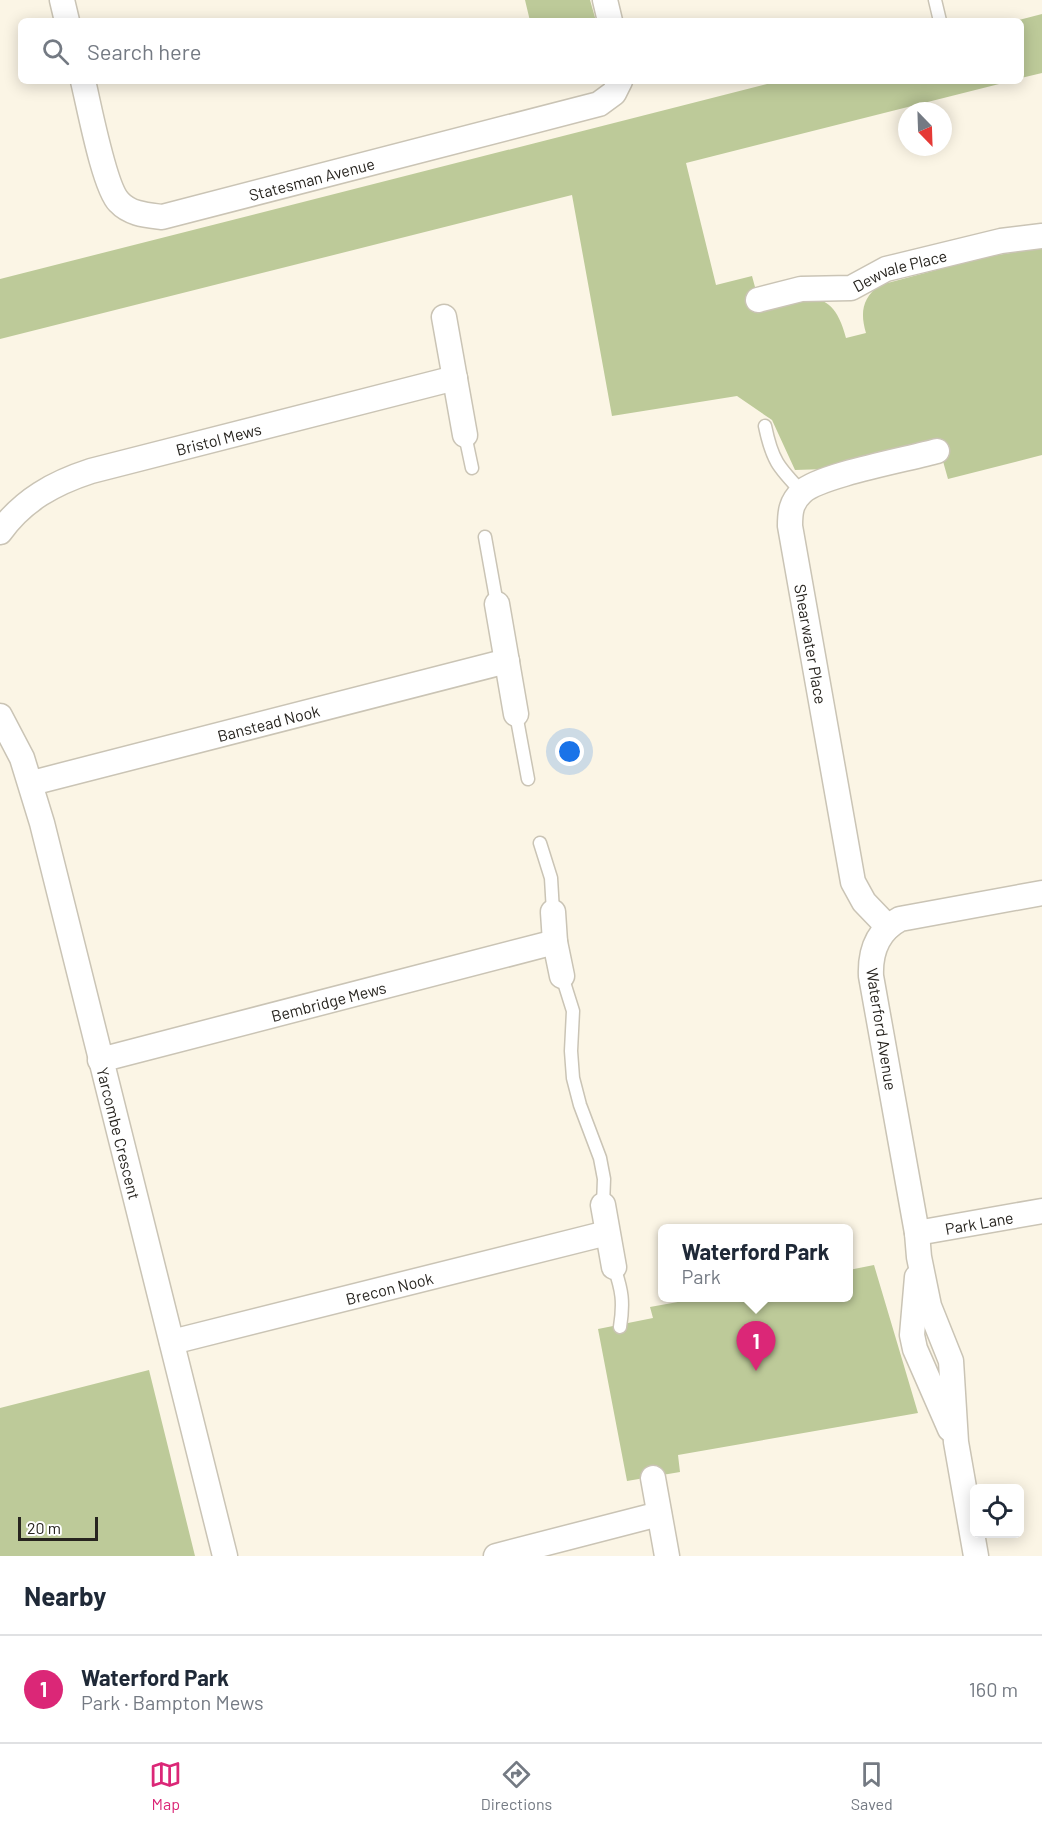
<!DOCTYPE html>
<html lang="en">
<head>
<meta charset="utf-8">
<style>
	:root { --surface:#fff; --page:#f6f6f7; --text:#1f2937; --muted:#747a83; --line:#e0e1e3; --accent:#db2777 }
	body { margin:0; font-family:Barlow,sans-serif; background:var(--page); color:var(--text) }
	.controls { position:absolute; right:18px; bottom:18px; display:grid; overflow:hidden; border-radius:9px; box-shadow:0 3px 15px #0003 }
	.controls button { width:54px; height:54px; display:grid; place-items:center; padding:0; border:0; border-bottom:2px solid var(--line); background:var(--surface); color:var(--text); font:30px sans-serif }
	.compass { position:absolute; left:898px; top:102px; width:54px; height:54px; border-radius:50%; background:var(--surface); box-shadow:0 3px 15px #0003; rotate:157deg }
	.scale { position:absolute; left:18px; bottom:15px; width:80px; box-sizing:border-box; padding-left:6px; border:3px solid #27241f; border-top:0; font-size:16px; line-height:21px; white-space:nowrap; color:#27241f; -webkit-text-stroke:4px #fff; paint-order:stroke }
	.you { position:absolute; left:570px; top:752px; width:21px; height:21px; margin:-15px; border:4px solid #fff; border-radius:50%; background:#1a73e8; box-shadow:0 0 0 9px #1a73e833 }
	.badge { display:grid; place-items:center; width:39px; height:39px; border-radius:50%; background:var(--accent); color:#fff; font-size:20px; font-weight:700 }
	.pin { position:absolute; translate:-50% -50px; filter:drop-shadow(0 2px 3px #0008) }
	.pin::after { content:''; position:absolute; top:32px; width:21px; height:18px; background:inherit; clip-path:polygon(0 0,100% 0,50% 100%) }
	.popup { position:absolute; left:658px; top:1224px; width:195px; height:78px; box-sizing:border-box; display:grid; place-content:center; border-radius:9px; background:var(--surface); filter:drop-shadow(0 2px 4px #0005); font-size:20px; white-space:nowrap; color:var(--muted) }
	.popup b { font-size:22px; color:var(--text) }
	.popup::after { content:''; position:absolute; left:50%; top:100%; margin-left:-12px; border:12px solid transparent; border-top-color:var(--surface) }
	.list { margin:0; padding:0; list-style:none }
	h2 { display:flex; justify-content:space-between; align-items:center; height:78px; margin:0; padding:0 24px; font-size:26px }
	h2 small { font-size:20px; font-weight:400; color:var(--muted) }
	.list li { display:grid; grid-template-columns:39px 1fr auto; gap:18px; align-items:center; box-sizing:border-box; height:108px; padding:0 24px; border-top:2px solid var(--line) }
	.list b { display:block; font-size:22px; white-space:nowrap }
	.list p { margin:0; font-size:20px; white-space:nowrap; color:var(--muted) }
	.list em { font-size:20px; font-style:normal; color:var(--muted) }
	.icon { flex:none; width:33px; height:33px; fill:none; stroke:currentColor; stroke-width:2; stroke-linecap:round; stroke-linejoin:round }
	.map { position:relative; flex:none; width:1042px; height:1556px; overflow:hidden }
	.search { position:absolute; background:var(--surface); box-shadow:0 3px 15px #0003; left:18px; right:18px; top:18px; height:66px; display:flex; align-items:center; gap:15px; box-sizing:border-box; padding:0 21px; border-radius:9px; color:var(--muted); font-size:22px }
	.sheet { height:186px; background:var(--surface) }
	nav { display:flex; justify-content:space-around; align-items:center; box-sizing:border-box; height:84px; border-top:2px solid var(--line); background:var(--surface); font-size:16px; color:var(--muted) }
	nav a { display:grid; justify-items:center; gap:3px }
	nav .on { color:var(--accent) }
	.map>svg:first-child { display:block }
	.green { fill:#bdca99 }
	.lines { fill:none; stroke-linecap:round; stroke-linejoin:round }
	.lane-casing { stroke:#cac4b5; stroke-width:15 }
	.street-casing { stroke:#cac4b5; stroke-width:27 }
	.lane { stroke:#fff; stroke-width:12 }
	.street { stroke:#fff; stroke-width:24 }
	.labels { text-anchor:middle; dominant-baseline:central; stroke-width:4.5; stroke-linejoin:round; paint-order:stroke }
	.street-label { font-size:16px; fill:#27241f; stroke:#fff }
</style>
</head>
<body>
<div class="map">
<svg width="1042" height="1556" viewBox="0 0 1042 1556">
	<rect width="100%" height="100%" fill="#fbf5e5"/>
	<!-- green -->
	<path class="green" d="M 525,0 L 590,0 L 596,21 L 530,21 Z
		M 1042,14 L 1042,73 L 1021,78 L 1021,21 L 1015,21 Z
		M 779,81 L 1011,81 L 686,163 L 716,285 L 752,276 L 761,309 C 804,298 832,283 846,338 L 866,333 C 860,313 862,298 880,285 L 985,257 L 1042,248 L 1042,455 L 948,479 L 937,440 L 827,469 L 795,470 L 772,420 L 737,396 L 612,416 L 572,195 L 0,339 L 0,279 Z
		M 874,1265 L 918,1413 L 678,1455 L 680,1472 L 627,1481 L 598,1329 L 653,1318 L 650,1307 L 700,1298 L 849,1298 L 849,1270 Z
		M 149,1370 L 195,1556 L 0,1556 L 0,1408 Z"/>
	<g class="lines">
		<!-- lane casing -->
		<g class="lane-casing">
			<path id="lane" d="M 935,0 L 940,21
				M 765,426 C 772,460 778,467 802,492
				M 465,435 L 472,468
				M 485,537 L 497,604
				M 516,714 L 528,779
				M 540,843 L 551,878 L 553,912
				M 562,976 L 573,1011 L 571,1051 L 573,1078 L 580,1105 L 600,1158 L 604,1179 L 603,1205
				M 614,1267 C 622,1290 624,1302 620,1327"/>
		</g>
		<!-- street casing -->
		<g class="street-casing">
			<g id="street">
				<path d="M 62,0 L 67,21"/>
				<path d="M 605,0 L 610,21"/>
				<path id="s1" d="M 83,81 C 89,105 104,187 119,202 C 130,214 146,215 162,217 L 599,104 L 614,93 L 620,81"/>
				<path id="s2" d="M 758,300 L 801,289 L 851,288 L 886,269 L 1001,241 L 1042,236"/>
				<path d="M 444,317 L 465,435"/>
				<path id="s3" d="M 0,532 C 23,500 54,483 91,471 L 455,378"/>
				<path d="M 497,604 L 516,714"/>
				<path id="s4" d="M 0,716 L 22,758 L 42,823 L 225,1556"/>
				<path id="s5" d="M 32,783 L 507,661"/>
				<path d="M 553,912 L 555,942 L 562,976"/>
				<path d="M 888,927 L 864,902 L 853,882 L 790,526 C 790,512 791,502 802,492 C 820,475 909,459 937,451"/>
				<path id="s6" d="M 100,1060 L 555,942"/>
				<path d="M 603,1205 L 614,1267"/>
				<path id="s7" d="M 917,1233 L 1042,1211"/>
				<path d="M 917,1277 L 912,1335 L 915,1349 L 950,1429"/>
				<path id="s8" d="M 172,1342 L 607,1233"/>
				<path d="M 653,1478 L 667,1556"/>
				<path d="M 496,1556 L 659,1514"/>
				<path d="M 976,1556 L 956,1442 L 951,1361 L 929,1306 L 919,1257 L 917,1233 L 871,976 C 870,952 877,931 900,919 L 1042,893"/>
			</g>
		</g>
		<!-- lane -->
		<use href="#lane" class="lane"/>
		<!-- street -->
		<use href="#street" class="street"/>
	</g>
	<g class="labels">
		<!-- street labels -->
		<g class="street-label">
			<text stroke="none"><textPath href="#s1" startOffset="328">Statesman Avenue</textPath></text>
			<text stroke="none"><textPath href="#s2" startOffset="147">Dewvale Place</textPath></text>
			<text stroke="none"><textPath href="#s3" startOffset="243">Bristol Mews</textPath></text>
			<text transform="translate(811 644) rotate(80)">Shearwater Place</text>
			<text stroke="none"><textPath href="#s5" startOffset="244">Banstead Nook</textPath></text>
			<text stroke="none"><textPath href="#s6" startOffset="236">Bembridge Mews</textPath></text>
			<text transform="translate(882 1029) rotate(81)">Waterford Avenue</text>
			<text stroke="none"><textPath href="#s4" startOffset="435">Yarcombe Crescent</textPath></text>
			<text stroke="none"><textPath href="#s7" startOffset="63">Park Lane</textPath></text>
			<text stroke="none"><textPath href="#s8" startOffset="224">Brecon Nook</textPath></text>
		</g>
	</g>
</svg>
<div class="controls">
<button><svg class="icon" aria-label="locate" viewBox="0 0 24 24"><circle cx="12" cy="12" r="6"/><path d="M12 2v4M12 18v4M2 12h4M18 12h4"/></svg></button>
</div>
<svg class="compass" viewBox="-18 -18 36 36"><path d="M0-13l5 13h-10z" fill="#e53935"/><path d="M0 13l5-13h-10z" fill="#747a83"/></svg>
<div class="scale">20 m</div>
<div class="you"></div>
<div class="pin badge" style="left:756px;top:1371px">1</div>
<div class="popup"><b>Waterford Park</b>Park</div>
<div class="search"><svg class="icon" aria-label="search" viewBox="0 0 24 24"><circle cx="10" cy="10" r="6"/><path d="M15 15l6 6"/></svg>Search here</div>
</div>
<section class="sheet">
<h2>Nearby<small></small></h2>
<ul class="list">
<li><span class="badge">1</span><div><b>Waterford Park</b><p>Park · Bampton Mews</p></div><em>160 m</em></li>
</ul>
</section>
<nav>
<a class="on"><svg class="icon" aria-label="map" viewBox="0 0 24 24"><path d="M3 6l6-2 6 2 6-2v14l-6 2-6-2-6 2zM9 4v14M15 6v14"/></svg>Map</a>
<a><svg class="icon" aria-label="directions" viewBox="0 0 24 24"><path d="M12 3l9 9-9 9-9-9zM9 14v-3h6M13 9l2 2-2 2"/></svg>Directions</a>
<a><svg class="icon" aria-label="saved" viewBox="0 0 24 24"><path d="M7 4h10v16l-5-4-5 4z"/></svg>Saved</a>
</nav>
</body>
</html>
